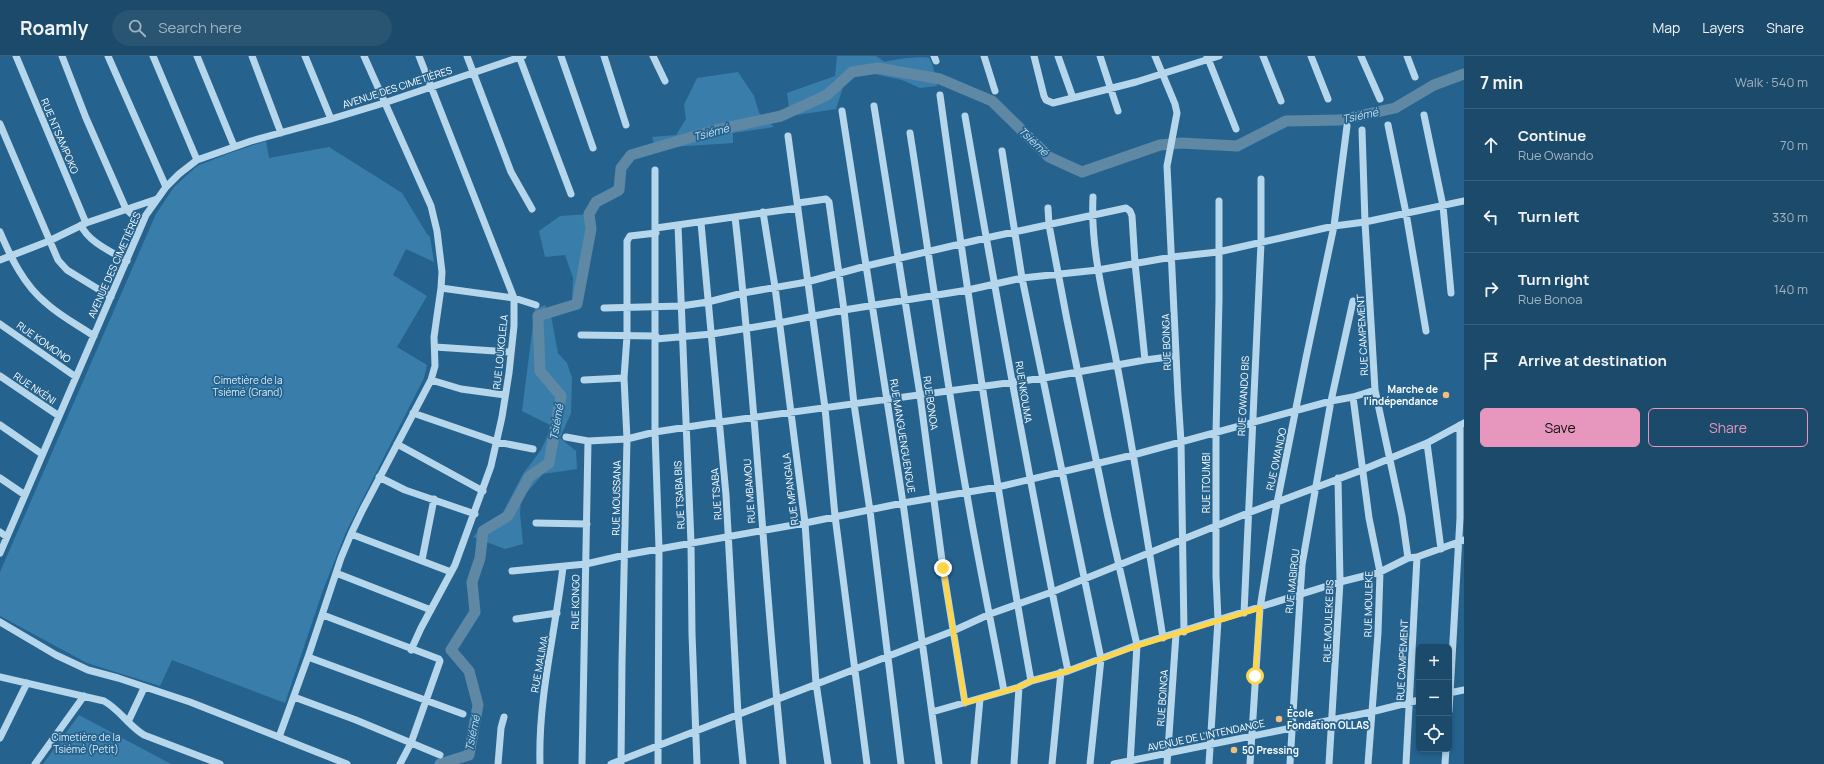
<!DOCTYPE html>
<html lang="en">
<head>
<meta charset="utf-8">
<style>
	:root { --surface:#1c4a6a; --page:#295472; --text:#f1f3f6; --muted:#a0b3c1; --line:#3a627e; --accent:#e797bd }
	body { margin:0; font-family:Manrope,sans-serif; background:var(--page); color:var(--text) }
	.controls { position:absolute; right:12px; bottom:12px; display:grid; overflow:hidden; border-radius:6px; box-shadow:0 2px 6px #0003 }
	.controls button { width:36px; height:36px; display:grid; place-items:center; padding:0; border:0; border-bottom:1px solid var(--line); background:var(--surface); color:var(--text); font:20px sans-serif }
	.stop { position:absolute; width:12px; height:12px; margin:-9px; border:3px solid #ffd54a; border-radius:50%; background:#fff }
	.stop.end { background:#ffd54a; border-color:#fff; box-shadow:0 1px 4px #0008 }
	.list { margin:0; padding:0; list-style:none }
	h2 { display:flex; justify-content:space-between; align-items:center; height:52px; margin:0; padding:0 16px; font-size:17px }
	h2 small { font-size:13px; font-weight:400; color:var(--muted) }
	.list li { display:grid; grid-template-columns:26px 1fr auto; gap:12px; align-items:center; box-sizing:border-box; height:72px; padding:0 16px; border-top:1px solid var(--line) }
	.list b { display:block; font-size:15px; white-space:nowrap }
	.list p { margin:0; font-size:13px; white-space:nowrap; color:var(--muted) }
	.list em { font-size:13px; font-style:normal; color:var(--muted) }
	.actions { display:flex; gap:8px; padding:12px 16px }
	.actions a { flex:1; padding:9px 0; border:1px solid var(--accent); border-radius:6px; text-align:center; font-size:14px; color:var(--accent) }
	.actions .main { background:var(--accent); color:#111 }
	.icon { flex:none; width:22px; height:22px; fill:none; stroke:currentColor; stroke-width:2; stroke-linecap:round; stroke-linejoin:round }
	.map { position:relative; flex:none; width:1464px; height:708px; overflow:hidden }
	header { display:flex; align-items:center; gap:24px; box-sizing:border-box; height:56px; padding:0 20px; background:var(--surface); border-bottom:1px solid var(--line) }
	header strong { font-size:19px }
	nav { display:flex; gap:22px; margin-inline-start:auto; font-size:14px }
	.search { width:280px; height:36px; background:var(--page); display:flex; align-items:center; gap:10px; box-sizing:border-box; padding:0 14px; border-radius:22px; color:var(--muted); font-size:15px }
	main { display:flex }
	aside { flex:1; background:var(--surface) }
	.map>svg:first-child { display:block }
	.green { fill:#397eab }
	.lines { fill:none; stroke-linecap:round; stroke-linejoin:round }
	.river { stroke:#5f88a5; stroke-width:11 }
	.minor { stroke:#b5d6eb; stroke-width:7 }
	.route { stroke:#ffd54a; stroke-width:5 }
	.poi-dot { fill:#f5bf79; stroke:#25638e; stroke-width:1.5 }
	.labels { text-anchor:middle; dominant-baseline:central; stroke-width:3.5; stroke-linejoin:round; paint-order:stroke }
	.street-label { font-size:10px; fill:#fff; stroke:#25638e }
	.park-label { font-size:10px; fill:#daecf8; stroke:#25638e }
	.poi-label { font-size:10px; font-weight:bold; fill:#fff; stroke:#25638e; text-anchor:start }
	.water-label { font-size:11px; font-style:italic; fill:#c1dff2; stroke:#25638e }
</style>
</head>
<body>
<header>
<strong>Roamly</strong>
<div class="search"><svg class="icon" aria-label="search" viewBox="0 0 24 24"><circle cx="10" cy="10" r="6"/><path d="M15 15l6 6"/></svg>Search here</div>
<nav><a>Map</a><a>Layers</a><a>Share</a></nav>
</header>
<main>
<div class="map">
<svg width="1464" height="708" viewBox="0 0 1464 708">
	<rect width="100%" height="100%" fill="#25638e"/>
	<!-- green -->
	<path class="green" d="M 837,0 L 876,0 L 885,6 C 894,3 922,0 929,2 C 934,8 935,22 937,30 L 920,32 L 902,24 L 874,18 L 856,20 L 843,31 L 836,53 L 790,60 L 787,37 L 835,20 Z
		M 738,16 L 754,40 L 759,57 L 774,71 L 733,77 L 733,87 L 655,92 L 652,81 L 676,79 L 686,63 L 684,49 L 697,22 Z
		M 266,85 L 269,102 L 329,91 L 402,137 L 427,178 L 430,181 L 434,206 L 406,193 L 393,219 L 427,240 L 397,291 L 427,309 L 424,322 L 346,476 L 323,534 L 285,647 L 172,604 L 160,630 L 87,607 L 0,560 L 0,516 L 156,158 L 174,131 L 197,110 L 230,97 Z
		M 589,158 L 583,240 L 572,244 L 573,222 L 565,199 L 545,201 L 539,175 L 560,160 Z
		M 545,249 L 551,260 L 558,297 L 567,307 L 572,322 L 571,357 L 560,382 L 576,395 L 577,413 L 543,418 L 521,443 L 520,458 L 523,488 L 505,493 L 473,481 L 486,467 L 501,460 L 523,418 L 541,394 L 552,370 L 522,355 L 535,253 Z
		M 79,659 L 171,708 L 43,708 Z"/>
	<g class="lines">
		<!-- river -->
		<path class="river" d="M 440,708 L 469,699 L 478,649 L 469,615 L 451,594 L 475,556 L 472,526 L 480,502 L 483,475 L 508,460 L 529,421 L 549,407 L 561,340 L 540,315 L 538,260 L 577,248 L 591,173 L 589,158 L 596,146 L 619,134 L 621,112 L 631,99 L 716,74 L 781,60 L 827,39 L 852,16 L 878,12 L 940,23 L 992,45 L 1049,101 L 1082,116 L 1160,89 L 1181,87 L 1237,90 L 1286,65 L 1340,64 L 1395,52 L 1434,29 L 1464,18"/>
		<!-- minor -->
		<path class="minor" d="M 16,0 L 86,167
			M 62,0 L 86,62 L 126,153 L 142,168
			M 108,0 L 166,131
			M 153,0 L 197,104
			M 197,0 L 234,90
			M 252,0 L 281,77
			M 305,0 L 331,63
			M 467,0 L 511,116 L 532,153
			M 519,0 L 571,138
			M 561,0 L 593,92
			M 604,0 L 626,69
			M 653,0 L 665,25
			M 934,0 L 936,5
			M 984,0 L 995,35
			M 1034,0 L 1044,40 L 1046,44 L 1053,47 L 1136,26 L 1219,0
			M 1058,0 L 1073,42
			M 1100,0 L 1118,55
			M 1155,0 L 1175,48 L 1177,57 L 1167,110 L 1178,340 L 1181,386 L 1184,576
			M 1207,0 L 1236,73
			M 1263,0 L 1281,45
			M 1311,0 L 1328,43
			M 1361,0 L 1380,43
			M 1407,0 L 1415,21
			M 940,39 C 967,235 996,430 1031,625
			M 874,50 L 920,339 L 943,512 L 965,647
			M 842,55 L 903,447 L 939,708
			M 1424,59 L 1443,150 L 1451,237
			M 965,60 C 997,245 1030,430 1068,615
			M 0,68 L 58,204 L 67,214 L 111,241
			M 1388,69 L 1406,157 L 1426,275
			M 1362,74 L 1365,166 L 1375,334 L 1402,460 L 1408,502
			M 910,77 C 929,197 945,319 967,439 C 978,504 992,570 1004,635
			M 788,80 L 825,352 L 835,460 L 867,708
			M 1002,95 L 1022,222 L 1101,603 L 1090,708
			M 655,114 L 655,376 L 659,493 L 658,708
			M 1093,141 C 1090,199 1108,257 1118,314 C 1135,403 1149,493 1163,582
			M 798,147 L 826,143 L 829,146 L 844,254 L 854,348 L 870,455 L 901,708
			M 1048,152 L 1049,169 L 1067,264 L 1108,461 L 1137,589 L 1130,708
			M 763,156 L 775,231 L 805,467 L 816,627 L 828,708
			M 735,161 C 756,343 764,526 783,708
			M 701,167 L 726,439 L 738,658 L 743,708
			M 81,169 C 88,186 112,196 127,205
			M 678,169 L 691,487 L 692,578 L 697,708
			M 656,172 L 798,152
			M 0,176 C 11,202 24,229 46,247 C 60,260 78,269 94,280
			M 0,204 L 49,185 L 86,167 L 157,143
			M 441,232 L 514,242 L 536,249
			M 604,252 L 681,250 L 708,246 L 743,237 L 807,226 L 866,210 L 986,182 L 1126,152 L 1130,155 L 1132,160 L 1135,207 L 1145,304
			M 0,268 L 76,321
			M 581,279 L 656,280
			M 656,283 L 712,278 L 779,267 L 844,254 L 968,234 L 1022,222 L 1098,214 L 1172,201 L 1218,196 L 1334,170 L 1365,166 L 1464,145
			M 435,291 L 511,296
			M 0,320 L 59,360
			M 431,324 L 461,333 L 505,339
			M 584,324 L 624,322
			M 1353,341 L 1369,462 L 1380,516 L 1378,577 L 1368,708
			M 413,357 L 497,386 L 533,393
			M 0,369 L 42,398
			M 566,381 L 588,385 L 627,383 L 655,376 L 720,366 L 1044,322 L 1145,304 L 1176,300
			M 1427,387 L 1441,493
			M 397,388 L 483,435
			M 379,421 L 405,434 L 475,458
			M 0,422 L 25,439
			M 536,467 L 587,468
			M 0,476 L 7,481
			M 351,478 L 451,516
			M 0,497 L 146,159 L 166,131 L 179,118 L 197,104 L 251,85 L 331,63 L 384,47 L 523,0
			M 422,504 L 434,443
			M 512,515 L 586,508 L 625,499 L 805,467 L 903,447 L 998,431 L 1133,399 L 1331,345 L 1353,341 L 1375,334
			M 336,517 L 431,554
			M 1244,557 L 1261,187 L 1261,123
			M 323,559 L 439,603 L 440,605 L 411,687 L 400,708
			M 516,563 L 557,557
			M 0,566 L 56,599 L 88,614 L 118,622 L 190,646 L 347,708
			M 411,594 L 421,572 L 455,509 L 491,410 L 502,361 L 509,317 L 514,270 L 514,242 L 419,0
			M 308,601 L 463,658
			M 0,621 L 104,645 C 120,654 129,670 144,679 L 220,708
			M 1449,637 L 1464,634
			M 294,641 L 356,664 L 440,699
			M 1449,655 L 1460,462 L 1460,369
			M 932,656 L 1019,631 L 1031,625 L 1068,615 L 1137,589 L 1340,526 L 1380,516 L 1408,502 L 1417,501 L 1464,484
			M 128,666 L 144,632
			M 279,681 L 308,601 L 341,502 L 351,478 L 362,455 L 431,324 L 435,310 L 434,281 L 441,232 L 442,216 L 437,175 L 431,150 L 364,0
			M 0,682 L 27,627
			M 35,708 L 84,640
			M 498,708 L 501,672 L 504,661
			M 540,708 C 538,642 555,577 563,511
			M 582,708 L 588,385
			M 611,708 L 953,575 L 990,558 L 1052,536 L 1248,457 L 1362,414 L 1427,387 L 1464,367
			M 621,708 L 622,606 L 627,383 L 624,322 L 627,280 L 627,185 L 630,180 L 656,177
			M 974,708 L 980,643
			M 1014,708 L 1019,631
			M 1052,708 L 1061,616
			M 1114,708 L 1371,656 L 1419,644
			M 1167,708 L 1176,578
			M 1209,708 L 1218,564 L 1216,520 L 1216,377 L 1219,244 L 1219,145
			M 1250,708 L 1260,552 L 1277,447 L 1306,302 L 1334,170 L 1347,70
			M 1290,708 L 1302,509 L 1331,345 L 1353,245
			M 1329,708 L 1340,526 L 1338,422
			M 1406,708 L 1417,501
			M 1445,708 L 1446,693"/>
	</g>
	<g class="lines">
		<!-- route -->
		<path class="route" d="M 943,512 L 965,647 L 1019,631 L 1031,625 L 1068,615 L 1137,590 L 1260,552 L 1255,620"/>
	</g>
	<!-- markers -->
	<g class="poi-dot">
		<circle cx="1446" cy="339" r="4"/>
		<circle cx="1279" cy="663" r="4"/>
		<circle cx="1234" cy="694" r="4"/>
	</g>
	<g class="labels">
		<!-- street labels -->
		<g class="street-label">
			<text transform="translate(397 31) rotate(-18)">AVENUE DES CIMETIÈRES</text>
			<text transform="translate(60 80) rotate(67)">RUE NTSAMPOKO</text>
			<text transform="translate(114 209) rotate(-66)">AVENUE DES CIMETIÈRES</text>
			<text transform="translate(1362 279) rotate(-93)">RUE CAMPEMENT</text>
			<text transform="translate(44 286) rotate(35)">RUE KOMONO</text>
			<text transform="translate(1166 286) rotate(-92)">RUE BOINGA</text>
			<text transform="translate(500 296) rotate(-84)">RUE LOUKOLELA</text>
			<text transform="translate(35 332) rotate(34)">RUE NKÉNI</text>
			<text transform="translate(1024 336) rotate(81)">RUE NKOUMA</text>
			<text transform="translate(1243 340) rotate(-87)">RUE OWANDO BIS</text>
			<text transform="translate(931 347) rotate(82)">RUE BONOA</text>
			<text transform="translate(903 380) rotate(81)">RUE MANGUENGUENGUE</text>
			<text transform="translate(1276 403) rotate(-78)">RUE OWANDO</text>
			<text transform="translate(1206 427) rotate(-90)">RUE ITOUMBI</text>
			<text transform="translate(790 433) rotate(-97)">RUE MPANGALA</text>
			<text transform="translate(749 435) rotate(-94)">RUE MBAMOU</text>
			<text transform="translate(716 438) rotate(-94)">RUE TSABA</text>
			<text transform="translate(679 439) rotate(-93)">RUE TSABA BIS</text>
			<text transform="translate(616 442) rotate(-89)">RUE MOUSSANA</text>
			<text transform="translate(1292 525) rotate(-84)">RUE MABIROU</text>
			<text transform="translate(575 546) rotate(-89)">RUE KONGO</text>
			<text transform="translate(1368 548) rotate(-89)">RUE MOULEKE</text>
			<text transform="translate(1328 565) rotate(-88)">RUE MOULEKE BIS</text>
			<text transform="translate(1402 604) rotate(-87)">RUE CAMPEMENT</text>
			<text transform="translate(539 608) rotate(-80)">RUE MALIMA</text>
			<text transform="translate(1162 642) rotate(-86)">RUE BOINGA</text>
			<text transform="translate(1206 679) rotate(-12)">AVENUE DE L'INTENDANCE</text>
		</g>
		<!-- park labels -->
		<g class="park-label">
			<text x="248" y="324">Cimetière de la<tspan x="248" dy="12">Tsiémé (Grand)</tspan></text>
			<text x="86" y="681">Cimetière de la<tspan x="86" dy="12">Tsiémé (Petit)</tspan></text>
		</g>
		<!-- poi labels -->
		<g class="poi-label">
			<text x="1438" y="333" text-anchor="end">Marche de<tspan x="1438" dy="12">l’indépendance</tspan></text>
			<text x="1287" y="657">École<tspan x="1287" dy="12">Fondation OLLAS</tspan></text>
			<text x="1242" y="694">50 Pressing</text>
		</g>
		<!-- water labels -->
		<g class="water-label">
			<text transform="translate(1360 59) rotate(-12)">Tsiémé</text>
			<text transform="translate(711 76) rotate(-15)">Tsiémé</text>
			<text transform="translate(1034 85) rotate(44)">Tsiémé</text>
			<text transform="translate(556 366) rotate(-80)">Tsiémé</text>
			<text transform="translate(472 677) rotate(-78)">Tsiémé</text>
		</g>
	</g>
</svg>
<div class="controls">
<button>+</button>
<button>−</button>
<button><svg class="icon" aria-label="locate" viewBox="0 0 24 24"><circle cx="12" cy="12" r="6"/><path d="M12 2v4M12 18v4M2 12h4M18 12h4"/></svg></button>
</div>
<div class="stop" style="left:1255px;top:620px"></div>
<div class="stop end" style="left:943px;top:512px"></div>
</div>
<aside>
<h2>7 min<small>Walk · 540 m</small></h2>
<ul class="list">
<li><svg class="icon" aria-label="ahead" viewBox="0 0 24 24"><path d="M12 20V5M6 11l6-6 6 6"/></svg><div><b>Continue</b><p>Rue Owando</p></div><em>70 m</em></li>
<li><svg class="icon" aria-label="left" viewBox="0 0 24 24"><path d="M17 20v-9H6M10 6l-5 5 5 5"/></svg><div><b>Turn left</b></div><em>330 m</em></li>
<li><svg class="icon" aria-label="right" viewBox="0 0 24 24"><path d="M7 20v-9h11M14 6l5 5-5 5"/></svg><div><b>Turn right</b><p>Rue Bonoa</p></div><em>140 m</em></li>
<li><svg class="icon" aria-label="arrive" viewBox="0 0 24 24"><path d="M6 21V4h12l-3 4 3 4H6"/></svg><div><b>Arrive at destination</b></div></li>
</ul>
<div class="actions"><a class="main">Save</a><a>Share</a></div>
</aside>
</main>
</body>
</html>
